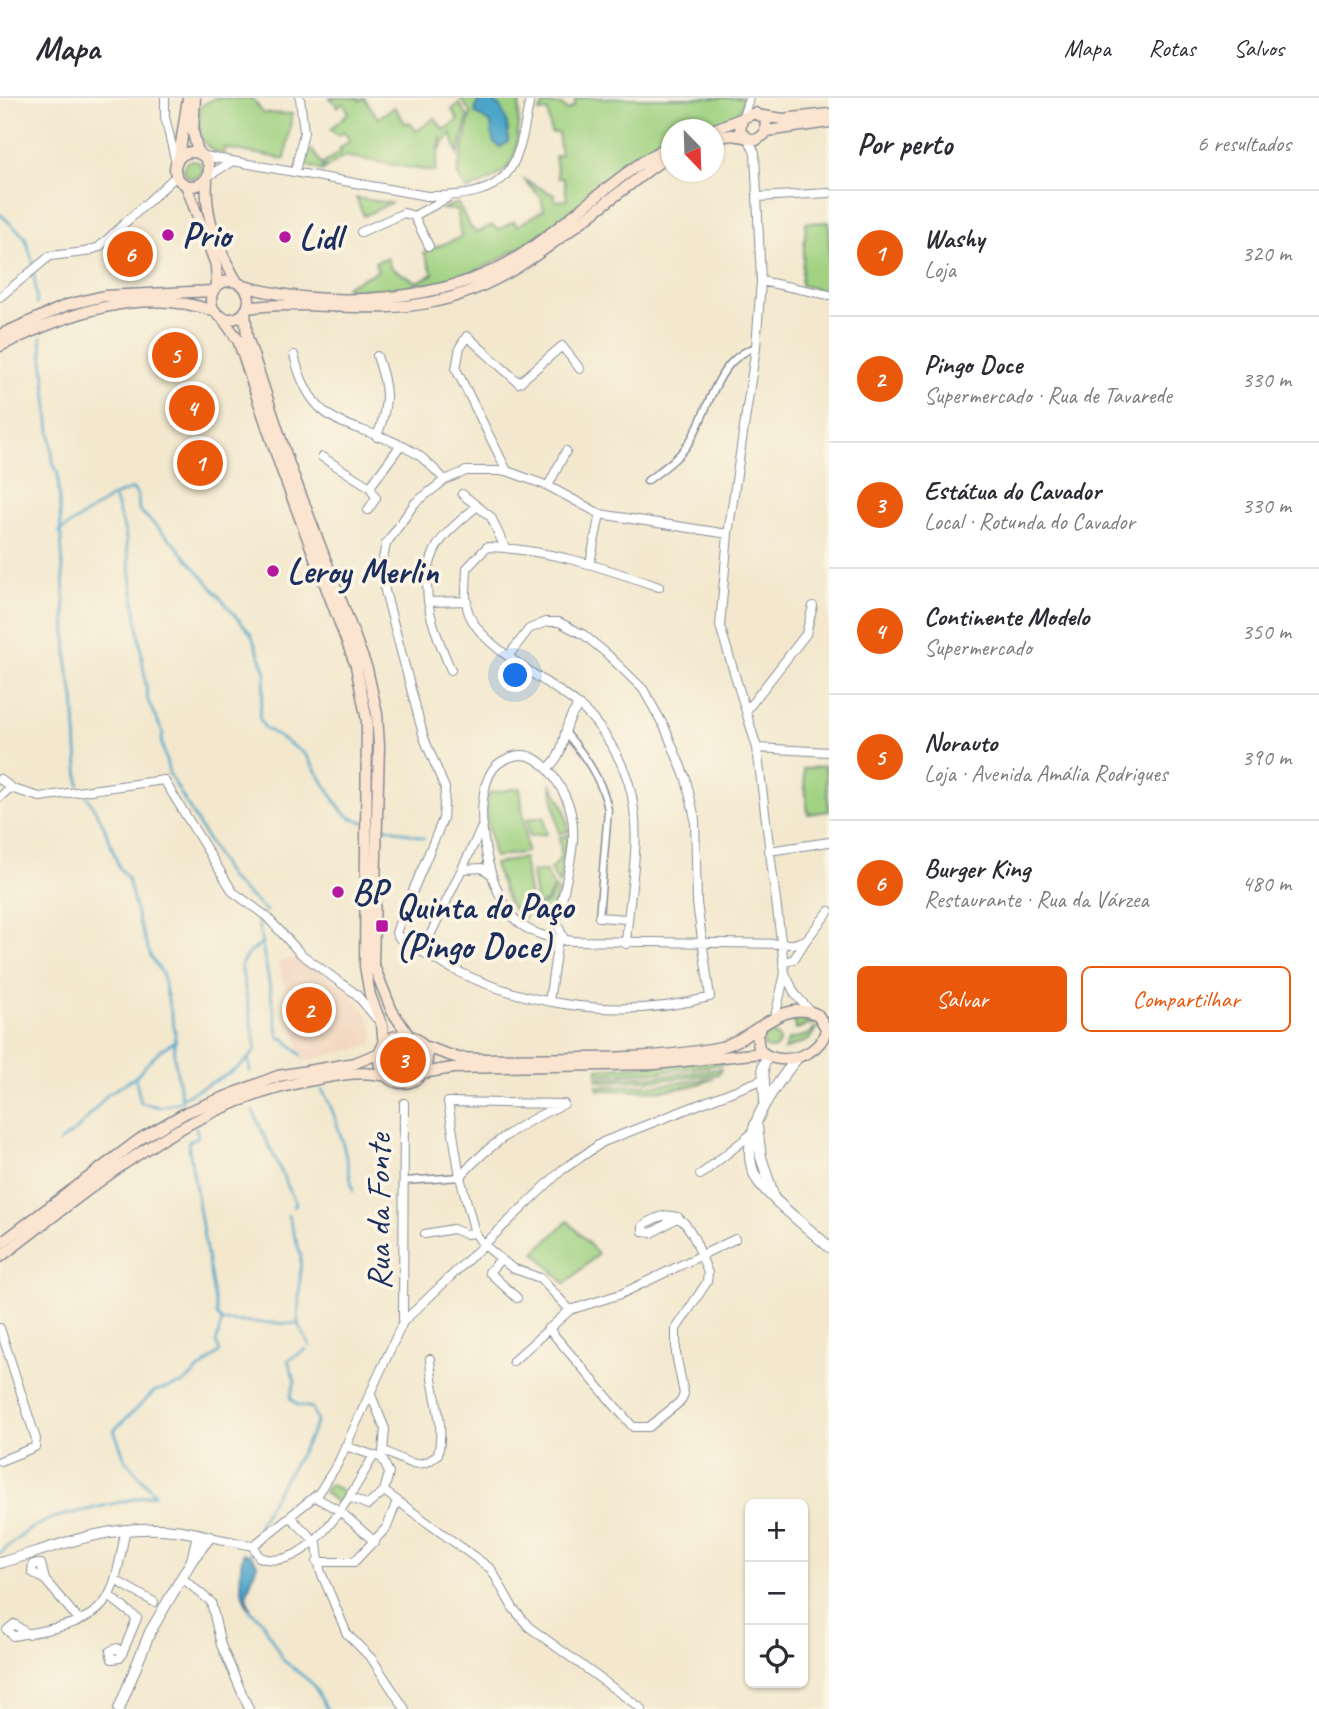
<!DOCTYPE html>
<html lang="pt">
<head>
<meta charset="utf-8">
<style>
	:root { --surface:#fff; --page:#f7f7f7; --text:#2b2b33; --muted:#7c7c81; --line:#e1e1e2; --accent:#ea580c }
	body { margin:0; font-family:Caveat,sans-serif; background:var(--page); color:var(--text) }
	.controls { position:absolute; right:21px; bottom:21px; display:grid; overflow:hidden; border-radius:10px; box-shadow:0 2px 5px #0004 }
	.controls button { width:63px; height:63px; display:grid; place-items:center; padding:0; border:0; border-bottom:2px solid var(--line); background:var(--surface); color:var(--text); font:35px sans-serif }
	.compass { position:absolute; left:661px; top:21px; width:63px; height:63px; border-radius:50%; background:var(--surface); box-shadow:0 2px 5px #0004; rotate:157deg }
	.you { position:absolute; left:516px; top:578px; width:24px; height:24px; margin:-18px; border:5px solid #fff; border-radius:50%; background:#1a73e8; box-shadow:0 0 0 10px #1a73e833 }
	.badge { display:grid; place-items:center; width:46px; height:46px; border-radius:50%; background:var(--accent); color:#fff; font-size:23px; font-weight:700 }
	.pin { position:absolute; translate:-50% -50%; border:4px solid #fff; box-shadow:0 2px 7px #0006 }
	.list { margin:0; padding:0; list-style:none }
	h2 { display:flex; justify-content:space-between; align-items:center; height:91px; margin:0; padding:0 28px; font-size:30px }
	h2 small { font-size:23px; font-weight:400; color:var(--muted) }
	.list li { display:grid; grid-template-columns:46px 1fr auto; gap:21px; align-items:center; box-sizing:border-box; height:126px; padding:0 28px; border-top:2px solid var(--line) }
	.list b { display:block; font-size:26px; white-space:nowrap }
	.list p { margin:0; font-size:23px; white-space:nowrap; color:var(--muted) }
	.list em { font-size:23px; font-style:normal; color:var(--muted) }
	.actions { display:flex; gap:14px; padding:21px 28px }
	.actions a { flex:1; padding:16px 0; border:2px solid var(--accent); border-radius:10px; text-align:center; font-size:24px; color:var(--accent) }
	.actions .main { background:var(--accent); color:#fff }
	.icon { flex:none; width:38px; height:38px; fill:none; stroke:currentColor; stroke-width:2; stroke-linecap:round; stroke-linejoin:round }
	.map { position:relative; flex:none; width:829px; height:1611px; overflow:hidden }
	header { display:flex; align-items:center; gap:42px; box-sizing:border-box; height:98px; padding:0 35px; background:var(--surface); border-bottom:2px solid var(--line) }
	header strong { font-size:33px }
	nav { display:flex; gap:38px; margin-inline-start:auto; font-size:24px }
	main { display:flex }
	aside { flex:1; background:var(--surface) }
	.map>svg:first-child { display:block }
	.built { fill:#f2d5be }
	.green { fill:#a0d282; stroke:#5e8070; stroke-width:2 }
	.water { fill:#4ca5c9; stroke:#346a94; stroke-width:2 }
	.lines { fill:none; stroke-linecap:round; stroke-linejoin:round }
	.stream { stroke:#4ca5c9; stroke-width:2.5 }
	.pedestrian-casing { stroke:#878c96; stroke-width:9 }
	.minor-casing { stroke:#878c96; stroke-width:10 }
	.tertiary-casing { stroke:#878c96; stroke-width:12 }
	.secondary-casing { stroke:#878c96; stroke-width:13 }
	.pedestrian { stroke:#fff; stroke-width:6 }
	.minor { stroke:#fff; stroke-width:8 }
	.tertiary { stroke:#fff; stroke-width:10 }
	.secondary { stroke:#fce5d0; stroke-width:10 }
	.poi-dot { fill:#b5179e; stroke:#fcf5e5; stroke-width:2.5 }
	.labels { text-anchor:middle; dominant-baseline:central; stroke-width:7; stroke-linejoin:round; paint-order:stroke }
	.poi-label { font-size:35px; font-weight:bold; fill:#1b2f5e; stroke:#fcf5e5; text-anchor:start }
	.street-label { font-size:35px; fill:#1b2f5e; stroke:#fcf5e5 }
</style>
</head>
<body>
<header>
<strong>Mapa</strong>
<nav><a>Mapa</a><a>Rotas</a><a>Salvos</a></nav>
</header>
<main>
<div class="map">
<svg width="829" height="1611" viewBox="0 0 829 1611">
	<rect width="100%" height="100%" fill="#fcf5e5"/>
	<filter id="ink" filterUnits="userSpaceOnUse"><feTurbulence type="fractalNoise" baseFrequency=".0143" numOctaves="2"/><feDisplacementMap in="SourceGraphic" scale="14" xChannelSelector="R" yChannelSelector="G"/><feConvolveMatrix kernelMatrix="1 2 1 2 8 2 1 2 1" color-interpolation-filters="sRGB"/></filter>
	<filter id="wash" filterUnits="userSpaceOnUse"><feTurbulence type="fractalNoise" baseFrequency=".00686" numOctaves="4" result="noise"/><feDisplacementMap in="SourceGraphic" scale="28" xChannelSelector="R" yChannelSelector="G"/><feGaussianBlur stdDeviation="1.57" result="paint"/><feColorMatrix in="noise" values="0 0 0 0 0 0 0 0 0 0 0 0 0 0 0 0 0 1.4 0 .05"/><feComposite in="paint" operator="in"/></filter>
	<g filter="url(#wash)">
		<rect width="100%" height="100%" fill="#f3e8cd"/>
		<!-- built -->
		<path class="built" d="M 300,859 L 350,894 L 368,918 L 375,937 L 372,947 L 302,963 L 279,864 Z"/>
		<!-- green -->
		<path class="green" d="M 214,0 L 252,0 L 263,15 L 292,16 L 285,61 L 224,50 L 225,56 C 198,50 198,34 200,9 Z
			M 330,0 L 357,0 L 360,3 L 364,0 L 378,20 L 394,9 L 406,26 L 409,24 L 417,33 L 435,20 L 444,32 L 458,22 L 452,12 L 459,5 L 468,19 L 458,57 L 451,35 L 440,51 L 441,38 L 435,74 L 344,58 L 325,71 L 324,65 L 341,54 L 339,51 L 350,43 L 344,34 L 338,38 L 331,31 L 349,14 L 343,5 L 338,9 Z
			M 460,0 L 520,0 C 514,55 528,70 467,92 L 457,76 L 471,15 Z
			M 576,0 L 743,0 C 744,29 692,31 671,32 L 671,42 C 645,54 621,76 597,94 C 506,163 465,195 346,191 L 346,188 L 378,173 L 375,164 L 387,160 L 391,170 L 417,184 L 433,176 L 424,154 L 461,139 L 457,112 L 441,111 L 457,105 C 465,116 466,126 476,135 L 492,127 L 498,132 L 514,123 L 517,128 L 544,112 L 541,99 L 523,81 L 554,97 L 555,103 L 567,102 L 564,80 L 558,80 L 555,58 L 561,57 L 558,35 L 551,35 L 548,13 L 539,14 L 544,6 L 562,7 L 567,13 L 574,8 Z
			M 312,52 L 322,66 L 323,73 L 306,67 L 304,57 Z
			M184 71a9 9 0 1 1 18 0a9 9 0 1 1-18 0Z
			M 356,100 L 391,105 L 364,118 Z
			M 829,124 L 829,194 L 801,187 L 806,125 Z
			M 825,668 L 829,713 L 808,716 L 803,671 Z
			M 551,685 L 564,709 L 569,733 L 559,735 Z
			M 520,690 L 527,754 L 494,759 L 486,716 L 488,696 L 489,699 L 489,695 Z
			M 544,719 L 546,736 L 529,738 L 527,721 Z
			M 569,737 L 559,787 L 550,771 C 563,762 562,753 559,739 Z
			M 524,760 L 531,810 L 523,820 L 509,806 L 494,766 Z
			M 545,773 L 554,789 L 547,802 L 537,808 L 532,774 Z
			M 555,790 L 558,794 L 552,816 L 547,821 L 538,809 L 548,804 Z
			M 796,918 L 812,920 L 816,925 L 796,931 L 794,923 Z
			M 817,929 L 809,942 L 784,952 L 788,942 L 807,937 Z
			M763 943a8 8 0 1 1 16 0a8 8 0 1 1-16 0Z
			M 724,961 L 725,966 L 657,974 L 597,976 L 598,971 Z
			M 721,971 L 719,976 L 658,982 L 598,983 L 597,979 L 658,978 Z
			M 714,980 C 679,997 635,992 598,992 L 597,988 L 659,987 Z
			M 568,1123 L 598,1156 L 565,1186 L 535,1154 Z
			M 330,1386 L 349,1399 L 342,1409 L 324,1394 Z"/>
		<!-- water -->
		<path class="water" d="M 488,0 C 505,7 509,27 508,44 L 501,49 L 493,44 L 491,25 L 475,15 L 477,5 Z
			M 243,1455 L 253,1459 L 257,1466 L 246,1498 L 251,1513 C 239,1498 239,1473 243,1455 Z"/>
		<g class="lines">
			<!-- stream -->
			<path class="stream" d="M 0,116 L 25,139 L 34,168
				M 34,174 L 37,206
				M 41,239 L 53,364 L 58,376 L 68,575 L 74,599 L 79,687
				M 113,398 L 133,391 L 138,398 L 139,412 L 175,446 L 251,536 L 266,574 L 259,619 L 264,629 L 305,656 L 342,713 L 351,720 L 364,724
				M 59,434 L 113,398 L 115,402 L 125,434 L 148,603 L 163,635 L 161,642 L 169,675 L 230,781 L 266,813
				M 87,698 L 104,728 L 119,769 L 128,781 L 139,825 L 151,859 L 162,875 L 175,933 L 174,958 L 182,1003 L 160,1009 L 141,1005 L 135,979
				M 381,728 L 424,740
				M 257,818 L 279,940 L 285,941 L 301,957
				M 249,963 L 250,974
				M 322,992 C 337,1014 348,1066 353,1093
				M 182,1000 C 205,986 242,975 256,951 L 241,867 L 247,857 L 263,844
				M 253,1013 L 296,1106 L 293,1109
				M 196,1029 L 198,1039 L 188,1044 L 217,1217 L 222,1223 L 298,1226 L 310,1248
				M 59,1044 L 77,1032 L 108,996 L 135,979 L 158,954 L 176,942
				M 288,1117 L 301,1158 L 298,1226
				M 0,1455 L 30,1431 L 52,1420 L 155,1396 L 126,1363 L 114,1332 L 155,1293 L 182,1286 L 220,1254 L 216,1244 L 222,1223
				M 250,1460 C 257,1408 298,1371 317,1323 L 312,1310 L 298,1307 L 290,1300 L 295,1284 L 288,1262 L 306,1252
				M 249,1511 L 262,1523 L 283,1562 L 313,1586 L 327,1611"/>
		</g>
	</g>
	<g filter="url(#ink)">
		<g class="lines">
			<!-- pedestrian casing -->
			<g class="pedestrian-casing">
				<path id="pedestrian" d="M 647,383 C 661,372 678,361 688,346 C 710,314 714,262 756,249
					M 565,634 C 584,656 603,683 608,712 L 599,819
					M 405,1083 L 460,1079"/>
			</g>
			<!-- minor casing -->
			<g class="minor-casing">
				<path id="minor" d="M 165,0 L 165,19 L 176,65
					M 743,19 L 749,0
					M 749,42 L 755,55 L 761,183 L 756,249 L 728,436 L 720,528 L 757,650 L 785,875 L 795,896 L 811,914
					M 204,58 L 427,98 C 512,99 517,74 530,0
					M 295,74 L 304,34 L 300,0
					M 210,77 L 231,64
					M 758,99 L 829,95
					M 414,118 L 429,148
					M 361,134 L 404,115 L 414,118 L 447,100
					M 761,183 L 829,197
					M 0,199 L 50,158 L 85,154 L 99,149 L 176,78
					M 294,257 C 314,340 359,320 417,356 C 427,363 436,373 445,382
					M 377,339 C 389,305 389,292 377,258
					M 322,359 L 370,389 L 400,348
					M 507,373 L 456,271 L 460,249 L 467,238 L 519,285 L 562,248 L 580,271
					M 548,388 L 566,353
					M 462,396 L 491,419 L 505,450
					M 368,412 L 376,400 L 370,389
					M 590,465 L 600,416
					M 428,504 L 467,503
					M 509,557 L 529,531 L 546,524 L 559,524 L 584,537 L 606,555 L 643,591 L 665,630 L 686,681 L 695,721 L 697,805 L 710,899 C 617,924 508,907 426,856 C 413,848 403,848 396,835 L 399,826 L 443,721 L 445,690 L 424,640 L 385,493 L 382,466 L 386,446 L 415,405 L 445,382 L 466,373 L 507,373 L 548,388 L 600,416 L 728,436
					M 451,572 C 435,535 416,492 435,452 C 443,435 463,421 476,409
					M 746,613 L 806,536 L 813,508
					M 757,650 L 829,654
					M 548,670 C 570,651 558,631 579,607
					M 0,681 L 13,691 L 40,699 L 164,682 L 233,794 L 266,818 L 301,856 L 356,896 L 376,920
					M 0,699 L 11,689
					M 769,753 L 829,744
					M 464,771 L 482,770 L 491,776
					M 599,819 L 627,821
					M 806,842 L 829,813
					M 565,843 C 563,837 558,830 557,823 C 557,815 561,805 563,797 C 570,766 581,729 565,698 C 555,678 537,649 511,659 C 504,662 498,664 493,671 C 469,705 488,799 519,825 C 533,837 557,842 574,843 L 793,846 L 806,842 L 794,861 L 783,865
					M 626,846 C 629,793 644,739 629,686 C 621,659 599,623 577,606 C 548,582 479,549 468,513 C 464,501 467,482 467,470 L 487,449 C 547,451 603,469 659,489
					M 422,854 L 483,727
					M 549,903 L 558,842
					M 775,919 L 785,875
					M 564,1006 C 524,1023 489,1045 460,1079 L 475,1135 L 482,1145 L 512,1170 L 540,1180 L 570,1212
					M 700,1077 L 754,1034
					M 460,1079 L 448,1004 L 561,1006
					M 425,1136 L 453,1131 L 465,1136 L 475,1135
					M 501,1161 L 489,1174 L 517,1200
					M 403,1224 L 404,1005
					M 0,1230 L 36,1341 L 35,1349 L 0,1363
					M 548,1230 L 633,1329 L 649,1329 L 681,1303 L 684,1296 L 676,1256 L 676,1231 L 707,1184 L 708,1175 C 695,1144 686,1096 643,1128 L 643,1133 L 652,1135 L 678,1119
					M 513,1263 L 570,1212 L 621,1196 L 735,1141
					M 371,1297 L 385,1331 L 383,1354
					M 345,1348 L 382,1360 L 389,1375 L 384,1393 L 368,1407 L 349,1399
					M 383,1352 C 402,1362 420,1375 438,1356 C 446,1323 431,1294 430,1261
					M 384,1393 L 491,1471 L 513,1510 L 529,1529 L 642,1611
					M 315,1399 L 340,1413 L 375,1444
					M 291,1420 L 317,1445 L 320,1472 L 347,1536 L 372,1561 L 405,1611
					M 210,1439 L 253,1448
					M 253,1448 L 319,1395 L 338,1365 L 403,1224 L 562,1072 L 603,1044 L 764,981
					M 253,1448 L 259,1459 C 310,1478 352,1394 373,1359
					M 317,1464 L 354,1464 L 387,1429 L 397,1403
					M 181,1479 L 211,1504 L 221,1547 L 249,1611
					M 45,1482 L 41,1466 L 33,1466 L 32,1474 L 45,1482 L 79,1522
					M 115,1482 L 154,1504
					M 109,1498 L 137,1520 L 122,1556 L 120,1560 L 112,1561 L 110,1553 L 117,1550 L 122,1556
					M 28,1536 L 14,1526 L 7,1532 L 13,1538 C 44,1532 96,1528 110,1495 C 119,1476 121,1452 126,1431"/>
			</g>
			<!-- tertiary casing -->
			<g class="tertiary-casing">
				<path id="tertiary" d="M 798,959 C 774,989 732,1042 758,1083 C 772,1103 810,1131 829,1149
					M 765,1003 L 763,968 L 767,959
					M 757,1029 L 761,1059 L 773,1096
					M 0,1465 C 75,1443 130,1417 210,1439 L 192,1462 L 198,1436
					M 119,1611 L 150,1534 L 192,1462"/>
			</g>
			<!-- secondary casing -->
			<g class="secondary-casing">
				<path id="secondary" d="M 195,0 L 193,34 L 198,55
					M 763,18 L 783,21 L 829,16
					M 713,32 L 755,15 L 766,21 L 765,36 L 756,42 L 747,40 L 740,33 L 742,21
					M 767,33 L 829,24
					M 713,40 L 732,37 L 745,39
					M175 71a17 17 0 1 1 34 0a17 17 0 1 1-34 0Z
					M 179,59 L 188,0
					M 207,83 C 204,119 219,153 237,184
					M 186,87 L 216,167 L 217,188
					M211 202a19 19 0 1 1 38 0a19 19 0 1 1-38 0Z
					M 244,188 C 326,212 449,205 521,157 C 572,123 617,75 671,47
					M 247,210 C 309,201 371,217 433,204 C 507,189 565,135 624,91 C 639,80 654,66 671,57
					M 245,213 L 247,239 L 289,366 L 367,571 L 377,616 L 379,648 L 373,866 L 392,913 L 409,938
					M 221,218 L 238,242 L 281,370 L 356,568 L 367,623 L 365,868 L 370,897 L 382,928 L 384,947
					M 0,237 L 67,207 L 104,198 L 213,193
					M 0,248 C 66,216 143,187 216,214
					M379 961a24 24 0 1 1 48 0a24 24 0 1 1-48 0Z
					M 423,948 L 458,960 L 484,961 C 557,959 651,964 721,949 C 754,941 782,899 818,917 L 826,930 C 823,958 777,972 759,951 L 757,936 L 761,930
					M 422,975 L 453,970 L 655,966 L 762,955
					M 0,1146 L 140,1041 L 187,1014 L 278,978 L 355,965 L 380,955
					M 0,1159 C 101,1083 188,1003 318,981 C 340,977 363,972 386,978"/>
			</g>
			<!-- pedestrian -->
			<use href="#pedestrian" class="pedestrian"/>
			<!-- minor -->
			<use href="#minor" class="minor"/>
			<!-- tertiary -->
			<use href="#tertiary" class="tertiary"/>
			<!-- secondary -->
			<use href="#secondary" class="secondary"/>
		</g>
	</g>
	<!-- markers -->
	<g class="poi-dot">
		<circle cx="168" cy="137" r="7"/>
		<circle cx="285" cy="139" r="7"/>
		<circle cx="273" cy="473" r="7"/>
		<circle cx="338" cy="794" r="7"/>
		<rect x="375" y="821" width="14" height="14" rx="3.5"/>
	</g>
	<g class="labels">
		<!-- poi labels -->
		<g class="poi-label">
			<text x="182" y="137">Prio</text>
			<text x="299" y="139">Lidl</text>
			<text x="287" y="473">Leroy Merlin</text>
			<text x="352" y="794">BP</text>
			<text x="396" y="808">Quinta do Paço<tspan x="396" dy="40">(Pingo Doce)</tspan></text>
		</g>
		<!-- street labels -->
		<g class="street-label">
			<text transform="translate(378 1114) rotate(-90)">Rua da Fonte</text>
		</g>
	</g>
</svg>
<div class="controls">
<button>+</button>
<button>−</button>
<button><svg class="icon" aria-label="locate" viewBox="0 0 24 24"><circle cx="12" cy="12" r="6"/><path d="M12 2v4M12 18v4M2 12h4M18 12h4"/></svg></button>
</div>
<svg class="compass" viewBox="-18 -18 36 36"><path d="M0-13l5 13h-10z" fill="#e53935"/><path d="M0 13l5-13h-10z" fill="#7c7c81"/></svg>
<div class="you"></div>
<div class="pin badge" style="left:200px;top:365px">1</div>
<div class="pin badge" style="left:309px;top:912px">2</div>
<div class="pin badge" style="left:403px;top:962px">3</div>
<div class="pin badge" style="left:192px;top:310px">4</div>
<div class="pin badge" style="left:175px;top:257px">5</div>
<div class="pin badge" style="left:130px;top:156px">6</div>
</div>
<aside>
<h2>Por perto<small>6 resultados</small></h2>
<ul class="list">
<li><span class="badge">1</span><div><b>Washy</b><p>Loja</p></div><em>320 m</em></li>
<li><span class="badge">2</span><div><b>Pingo Doce</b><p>Supermercado · Rua de Tavarede</p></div><em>330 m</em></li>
<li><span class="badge">3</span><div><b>Estátua do Cavador</b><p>Local · Rotunda do Cavador</p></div><em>330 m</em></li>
<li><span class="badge">4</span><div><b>Continente Modelo</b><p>Supermercado</p></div><em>350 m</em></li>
<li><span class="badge">5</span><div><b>Norauto</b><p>Loja · Avenida Amália Rodrigues</p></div><em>390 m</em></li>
<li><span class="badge">6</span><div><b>Burger King</b><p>Restaurante · Rua da Várzea</p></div><em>480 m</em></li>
</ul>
<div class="actions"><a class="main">Salvar</a><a>Compartilhar</a></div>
</aside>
</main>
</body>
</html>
